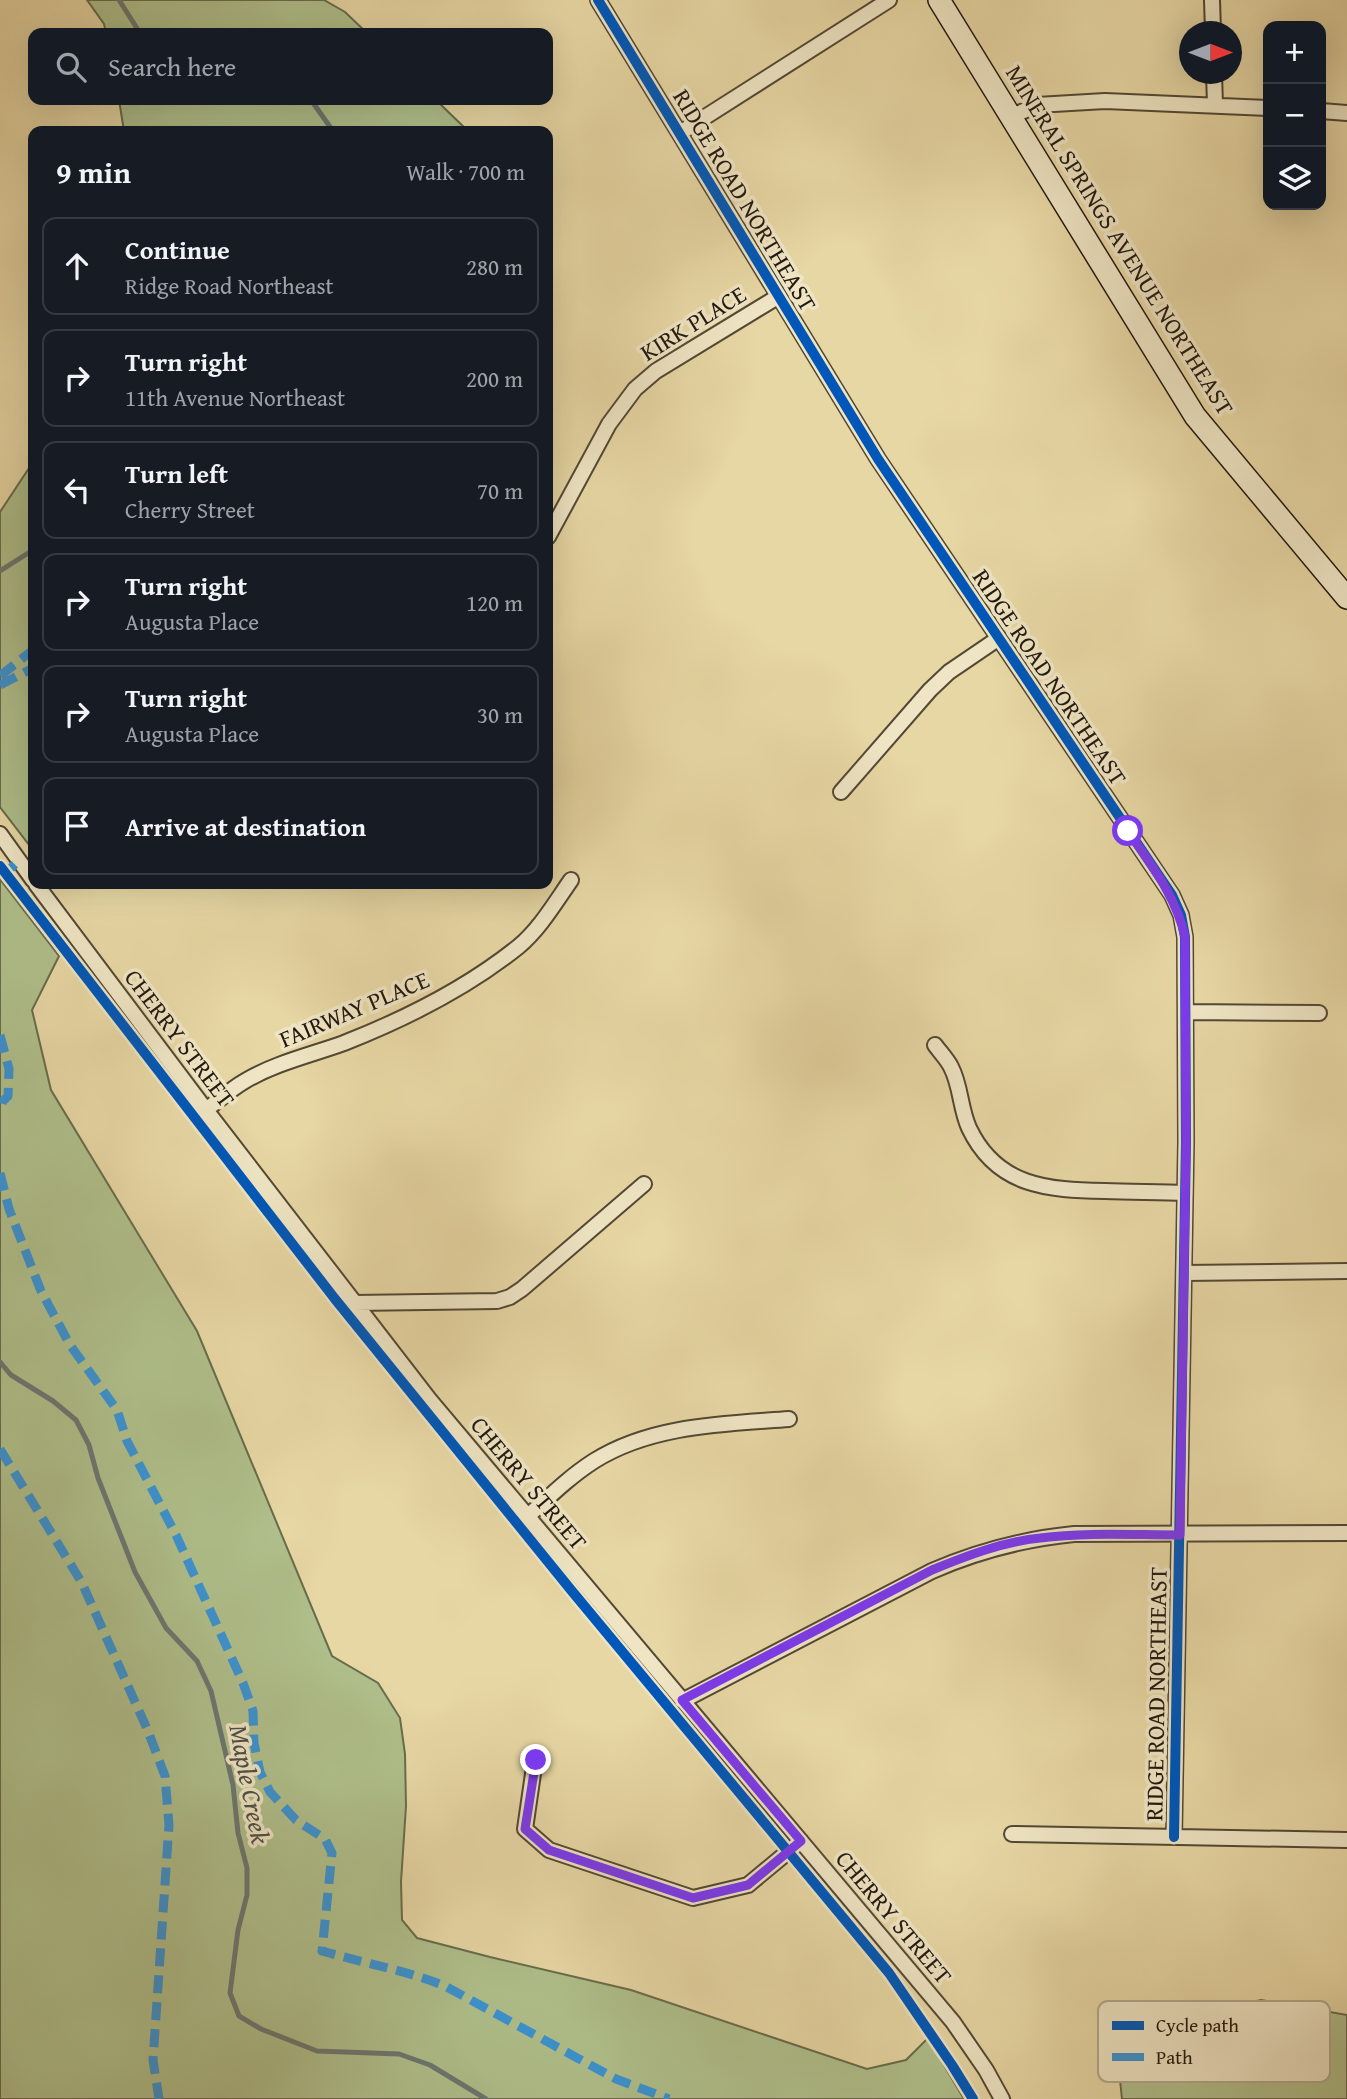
<!DOCTYPE html>
<html lang="en">
<head>
<meta charset="utf-8">
<style>
	:root { --surface:#171b24; --page:#20242c; --text:#f1f3f6; --muted:#9ea1a6; --line:#363941 }
	body { margin:0; font-family:"Gentium Book Plus",serif; background:var(--page); color:var(--text) }
	.controls { position:absolute; right:21px; top:21px; display:grid; overflow:hidden; border-radius:14px; box-shadow:0 7px 28px #0002 }
	.controls button { width:63px; height:63px; display:grid; place-items:center; padding:0; border:0; border-bottom:2px solid var(--line); background:var(--surface); color:var(--text); font:35px sans-serif }
	.compass { position:absolute; left:1179px; top:21px; width:63px; height:63px; border-radius:50%; background:var(--surface); box-shadow:0 7px 28px #0002; rotate:90deg }
	.stop { position:absolute; width:21px; height:21px; margin:-16px; border:5px solid #7c3aed; border-radius:50%; background:#fff }
	.stop.end { background:#7c3aed; border-color:#fff; box-shadow:0 2px 7px #0008 }
	.list { margin:0; padding:0; list-style:none }
	h2 { display:flex; justify-content:space-between; align-items:center; height:91px; margin:0; padding:0 28px; font-size:30px }
	h2 small { font-size:23px; font-weight:400; color:var(--muted) }
	.list li { display:grid; grid-template-columns:46px 1fr auto; gap:21px; align-items:center; box-sizing:border-box; height:98px; margin:0 14px 14px; padding:0 14px; border:2px solid var(--line); border-radius:14px }
	.list b { display:block; font-size:26px; white-space:nowrap }
	.list p { margin:0; font-size:23px; white-space:nowrap; color:var(--muted) }
	.list em { font-size:23px; font-style:normal; color:var(--muted) }
	.icon { flex:none; width:38px; height:38px; fill:none; stroke:currentColor; stroke-width:2; stroke-linecap:round; stroke-linejoin:round }
	.map { position:relative; flex:none; width:1347px; height:2099px; overflow:hidden }
	.search { position:absolute; background:var(--surface); box-shadow:0 7px 28px #0002; left:28px; top:28px; width:525px; height:77px; display:flex; align-items:center; gap:18px; box-sizing:border-box; padding:0 24px; border-radius:14px; color:var(--muted); font-size:26px }
	.panel { position:absolute; background:var(--surface); box-shadow:0 7px 28px #0002; left:28px; top:126px; width:525px; height:763px; border-radius:14px }
	.map>svg:first-child { display:block }
	.green { fill:#afbf8b; stroke:#686c4d; stroke-width:2 }
	.lines { fill:none; stroke-linecap:round; stroke-linejoin:round }
	.stream { stroke:#6c7771; stroke-width:5 }
	.minor-casing { stroke:#534834; stroke-width:18 }
	.secondary-casing { stroke:#22180f; stroke-width:24 }
	.minor { stroke:#efe5c4; stroke-width:14 }
	.secondary { stroke:#efe5c4; stroke-width:21 }
	.quiet { stroke:#3b93d2; stroke-width:9; stroke-dasharray:18 9; stroke-linecap:butt }
	.cycleway-casing { stroke:#efe5c4; stroke-width:15 }
	.cycleway { stroke:#0057b8; stroke-width:10 }
	.route { stroke:#7c3aed; stroke-width:9 }
	.labels { text-anchor:middle; dominant-baseline:central; stroke-width:7; stroke-linejoin:round; paint-order:stroke }
	.street-label { font-size:24px; fill:#22180f; stroke:#efe5c4 }
	.water-label { font-size:26px; font-style:italic; fill:#4d4f48; stroke:#efe5c4 }
	.key { fill:#efe5c4; stroke:#b2a88e; stroke-width:2 }
	.key-label { font-size:19px; fill:#22180f }
</style>
</head>
<body>
<div class="map">
<svg width="1347" height="2099" viewBox="0 0 1347 2099">
	<rect width="100%" height="100%" fill="#e7d7a4"/>
	<filter id="stains"><feTurbulence type="fractalNoise" baseFrequency=".00286" numOctaves="4"/><feColorMatrix values="0 0 0 0 .2 0 0 0 0 .09 0 0 0 0 .02 0 0 0 .5 -.17"/></filter>
	<radialGradient id="worn" r=".72"><stop offset=".6" stop-color="#630" stop-opacity="0"/><stop offset="1" stop-color="#630" stop-opacity=".3"/></radialGradient>
	<!-- green -->
	<path class="green" d="M 87,0 L 324,0 L 345,12 L 367,33 L 106,33 L 104,24 Z
		M 119,100 L 436,100 L 468,131 L 124,131 Z
		M 33,462 L 33,850 L 0,807 L 0,512 Z
		M 0,879 L 59,956 L 32,1010 L 51,1090 L 197,1331 L 332,1656 L 378,1683 L 400,1718 L 405,1754 L 406,1806 L 401,1882 L 402,1920 L 417,1938 L 490,1957 L 631,1990 L 867,2069 L 906,2060 L 928,2038 L 964,2099 L 0,2099 Z
		M 1261,2000 L 1347,2015 L 1347,2099 L 1122,2099 L 1115,2032 Z"/>
	<g class="lines">
		<!-- stream -->
		<path class="stream" d="M 119,0 L 140,33
			M 311,100 L 333,131
			M 0,571 L 33,550
			M 0,1362 L 11,1375 L 53,1401 L 76,1420 L 89,1445 L 98,1478 L 135,1572 L 166,1628 L 197,1661 L 211,1691 L 233,1785 L 238,1833 L 247,1868 L 247,1895 L 238,1930 L 230,1993 L 239,2016 L 261,2029 L 317,2051 L 399,2054 L 430,2065 L 486,2099"/>
		<!-- minor casing -->
		<g class="minor-casing">
			<path id="minor" d="M 598,0 L 878,459 L 1172,895 L 1181,915 L 1185,937 L 1186,1142 L 1174,1837
				M 1212,0 L 1213,32
				M 1214,74 L 1215,104
				M 1321,111 L 1347,113
				M 1010,117 L 1037,105 L 1105,101 L 1268,108
				M 680,133 L 889,0
				M 548,537 L 609,424 L 635,389 L 656,371 L 779,296
				M 841,792 L 930,690 L 949,672 L 999,638
				M 0,834 L 33,880
				M 36,884 L 206,1110 L 429,1399 L 953,2022 L 986,2070 L 1002,2099
				M 1186,1012 L 1319,1013
				M 935,1045 C 940,1052 947,1059 951,1067 C 961,1086 960,1108 969,1128 C 997,1187 1048,1190 1105,1191 C 1132,1192 1159,1192 1185,1193
				M 206,1110 C 219,1100 231,1089 245,1081 C 275,1063 311,1055 344,1043 C 405,1019 467,988 518,947 C 539,930 555,903 571,880
				M 1184,1273 L 1347,1271
				M 354,1303 L 497,1301 L 510,1297 L 522,1289 L 644,1184
				M 527,1517 C 549,1497 569,1477 594,1461 C 651,1425 723,1424 789,1419
				M 682,1701 L 932,1571 C 978,1551 1023,1539 1074,1534 L 1347,1533
				M 535,1760 L 525,1829 L 549,1850 L 693,1898 L 748,1885 L 801,1841
				M 1012,1834 L 1347,1840"/>
		</g>
		<!-- secondary casing -->
		<g class="secondary-casing">
			<path id="secondary" d="M 939,0 L 1195,416 L 1347,598"/>
		</g>
		<!-- minor -->
		<use href="#minor" class="minor"/>
		<!-- secondary -->
		<use href="#secondary" class="secondary"/>
		<!-- quiet -->
		<path class="quiet" d="M 0,676 L 33,650
			M 0,685 L 33,668
			M 2,877 L 19,860
			M 0,1035 L 9,1069 L 8,1096 L 3,1101 L 0,1110
			M 0,1173 L 9,1209 L 41,1291 L 70,1345 L 117,1410 L 127,1441 L 176,1535 L 243,1683 L 253,1711 L 254,1743 L 260,1772 L 270,1792 L 296,1820 L 325,1839 L 332,1853 L 322,1951 C 363,1963 405,1970 445,1986 L 616,2079 L 669,2099
			M 0,1449 L 82,1583 L 148,1731 L 165,1776 L 169,1825 L 153,2060 L 159,2099"/>
		<!-- cycleway casing -->
		<g class="cycleway-casing">
			<path id="cycleway" d="M 598,0 L 878,459 L 1172,895 L 1181,915 L 1185,937 L 1186,1142 L 1174,1837
				M 0,866 L 335,1299 L 571,1590 L 889,1973 L 952,2065 L 973,2099"/>
		</g>
		<!-- cycleway -->
		<use href="#cycleway" class="cycleway"/>
	</g>
	<g class="lines">
		<!-- route -->
		<path class="route" d="M 536,1760 L 525,1829 L 549,1850 L 693,1898 L 748,1885 L 801,1841 L 682,1700 L 932,1570 C 966,1556 1002,1542 1040,1538 C 1086,1532 1133,1535 1180,1535 L 1186,1142 L 1185,937 C 1176,896 1151,865 1128,831"/>
	</g>
	<g class="labels">
		<!-- street labels -->
		<g class="street-label">
			<text transform="translate(745 200) rotate(59)">RIDGE ROAD NORTHEAST</text>
			<text transform="translate(1120 240) rotate(58)">MINERAL SPRINGS AVENUE NORTHEAST</text>
			<text transform="translate(693 323) rotate(-32)">KIRK PLACE</text>
			<text transform="translate(1050 677) rotate(56)">RIDGE ROAD NORTHEAST</text>
			<text transform="translate(354 1009) rotate(-23)">FAIRWAY PLACE</text>
			<text transform="translate(180 1038) rotate(53)">CHERRY STREET</text>
			<text transform="translate(529 1483) rotate(50)">CHERRY STREET</text>
			<text transform="translate(1156 1694) rotate(-89)">RIDGE ROAD NORTHEAST</text>
			<text transform="translate(894 1917) rotate(50)">CHERRY STREET</text>
		</g>
		<!-- water labels -->
		<g class="water-label">
			<text transform="translate(250 1784) rotate(79)">Maple Creek</text>
		</g>
	</g>
	<!-- legend -->
	<rect x="1098" y="2001" width="232" height="81" rx="10" class="key"/>
	<rect x="1112" y="2021" width="32" height="9" fill="#0057b8"/>
	<rect x="1112" y="2053" width="32" height="8" fill="#3b93d2"/>
	<g class="key-label">
		<text x="1156" y="2032">Cycle path</text>
		<text x="1156" y="2064">Path</text>
	</g>
	<rect width="100%" height="100%" filter="url(#stains)"/>
	<rect width="100%" height="100%" fill="url(#worn)"/>
</svg>
<div class="controls">
<button>+</button>
<button>−</button>
<button><svg class="icon" aria-label="layers" viewBox="0 0 24 24"><path d="M12 4l9 5-9 5-9-5zM3 14l9 5 9-5"/></svg></button>
</div>
<svg class="compass" viewBox="-18 -18 36 36"><path d="M0-13l5 13h-10z" fill="#e53935"/><path d="M0 13l5-13h-10z" fill="#9ea1a6"/></svg>
<div class="stop" style="left:1128px;top:831px"></div>
<div class="stop end" style="left:536px;top:1760px"></div>
<div class="search"><svg class="icon" aria-label="search" viewBox="0 0 24 24"><circle cx="10" cy="10" r="6"/><path d="M15 15l6 6"/></svg>Search here</div>
<section class="panel">
<h2>9 min<small>Walk · 700 m</small></h2>
<ul class="list">
<li><svg class="icon" aria-label="ahead" viewBox="0 0 24 24"><path d="M12 20V5M6 11l6-6 6 6"/></svg><div><b>Continue</b><p>Ridge Road Northeast</p></div><em>280 m</em></li>
<li><svg class="icon" aria-label="right" viewBox="0 0 24 24"><path d="M7 20v-9h11M14 6l5 5-5 5"/></svg><div><b>Turn right</b><p>11th Avenue Northeast</p></div><em>200 m</em></li>
<li><svg class="icon" aria-label="left" viewBox="0 0 24 24"><path d="M17 20v-9H6M10 6l-5 5 5 5"/></svg><div><b>Turn left</b><p>Cherry Street</p></div><em>70 m</em></li>
<li><svg class="icon" aria-label="right" viewBox="0 0 24 24"><path d="M7 20v-9h11M14 6l5 5-5 5"/></svg><div><b>Turn right</b><p>Augusta Place</p></div><em>120 m</em></li>
<li><svg class="icon" aria-label="right" viewBox="0 0 24 24"><path d="M7 20v-9h11M14 6l5 5-5 5"/></svg><div><b>Turn right</b><p>Augusta Place</p></div><em>30 m</em></li>
<li><svg class="icon" aria-label="arrive" viewBox="0 0 24 24"><path d="M6 21V4h12l-3 4 3 4H6"/></svg><div><b>Arrive at destination</b></div></li>
</ul>
</section>
</div>
</body>
</html>
